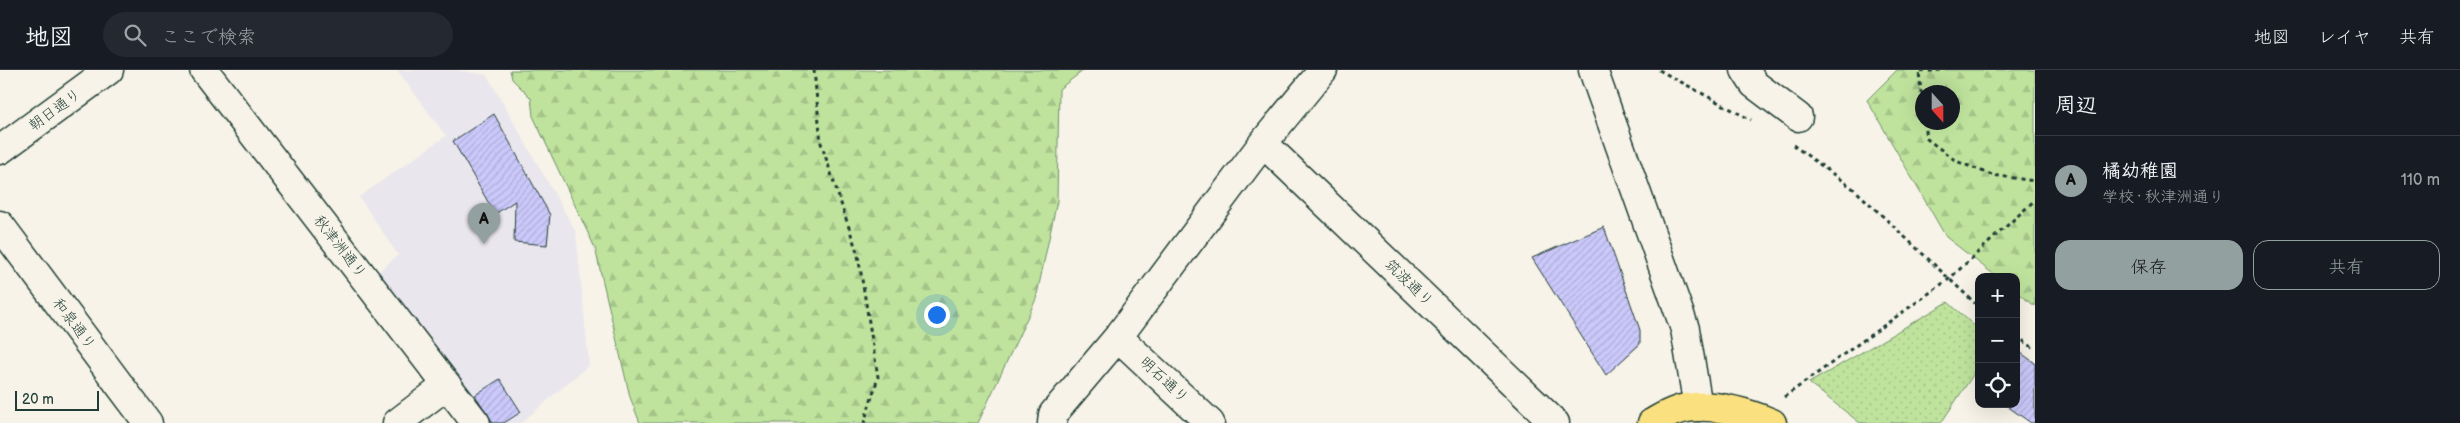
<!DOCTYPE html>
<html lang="ja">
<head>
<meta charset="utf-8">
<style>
	:root { --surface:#171b24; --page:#242831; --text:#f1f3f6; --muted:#9ea1a6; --line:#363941; --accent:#92a19f }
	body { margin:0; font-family:"Balsamiq Sans","Klee One",sans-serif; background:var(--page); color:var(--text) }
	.controls { position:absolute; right:15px; bottom:15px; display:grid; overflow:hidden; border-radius:10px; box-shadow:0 5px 20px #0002 }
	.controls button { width:45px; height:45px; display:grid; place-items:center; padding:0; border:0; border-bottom:1px solid var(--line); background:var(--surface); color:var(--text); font:25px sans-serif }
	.compass { position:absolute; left:1915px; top:15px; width:45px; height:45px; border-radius:50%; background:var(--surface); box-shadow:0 5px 20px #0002; rotate:159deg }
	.scale { position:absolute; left:15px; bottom:12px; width:84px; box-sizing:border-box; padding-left:5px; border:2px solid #1f3d34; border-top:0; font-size:14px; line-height:18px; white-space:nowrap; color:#1f3d34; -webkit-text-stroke:4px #f7f3e8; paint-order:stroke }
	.you { position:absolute; left:936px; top:244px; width:18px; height:18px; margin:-12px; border:4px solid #fff; border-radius:50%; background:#1a73e8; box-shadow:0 0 0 8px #1a73e833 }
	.badge { display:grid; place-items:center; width:32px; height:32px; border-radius:50%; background:var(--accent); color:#111; font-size:16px; font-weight:700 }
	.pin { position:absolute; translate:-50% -41px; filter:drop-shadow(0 1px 2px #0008) }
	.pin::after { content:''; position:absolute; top:26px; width:18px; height:15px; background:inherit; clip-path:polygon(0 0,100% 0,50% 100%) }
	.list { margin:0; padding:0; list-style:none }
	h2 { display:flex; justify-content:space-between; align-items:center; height:65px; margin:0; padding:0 20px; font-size:21px }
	h2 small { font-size:16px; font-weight:400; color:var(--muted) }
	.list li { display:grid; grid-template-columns:32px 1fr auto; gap:15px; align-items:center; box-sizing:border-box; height:90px; padding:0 20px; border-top:1px solid var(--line) }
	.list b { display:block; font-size:19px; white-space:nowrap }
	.list p { margin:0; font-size:16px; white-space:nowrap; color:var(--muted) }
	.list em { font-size:16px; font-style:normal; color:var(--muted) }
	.actions { display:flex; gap:10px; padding:15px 20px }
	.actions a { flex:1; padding:11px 0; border:1px solid var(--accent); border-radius:15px; text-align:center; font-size:18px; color:var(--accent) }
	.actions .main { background:var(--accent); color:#111 }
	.icon { flex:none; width:28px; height:28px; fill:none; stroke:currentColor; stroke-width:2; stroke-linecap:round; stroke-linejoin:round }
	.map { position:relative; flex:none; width:2035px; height:353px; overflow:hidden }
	header { display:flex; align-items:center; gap:30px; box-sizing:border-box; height:70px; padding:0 25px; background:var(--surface); border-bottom:1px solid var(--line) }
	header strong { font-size:24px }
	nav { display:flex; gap:28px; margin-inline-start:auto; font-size:18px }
	.search { width:350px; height:45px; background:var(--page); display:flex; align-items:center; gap:12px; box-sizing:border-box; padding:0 18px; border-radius:28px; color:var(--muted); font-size:19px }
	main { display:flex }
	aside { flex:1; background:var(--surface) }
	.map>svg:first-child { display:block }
	.built { fill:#eae6ed }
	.forest { fill:url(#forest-firs); stroke:#6f9068; fill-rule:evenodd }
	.park { fill:url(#park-dots); stroke:#6f9068 }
	.building { fill:url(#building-hatch); stroke:#1f3d34 }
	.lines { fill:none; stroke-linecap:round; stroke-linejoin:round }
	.minor-casing { stroke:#1f3d34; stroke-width:31 }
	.highway-casing { stroke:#1f3d34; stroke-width:31 }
	.path { stroke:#1f3d34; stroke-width:3; stroke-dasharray:4 4; stroke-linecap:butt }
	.minor { stroke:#f7f3e8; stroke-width:28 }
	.highway { stroke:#fbe080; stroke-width:28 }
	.labels { text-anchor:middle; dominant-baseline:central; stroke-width:5; stroke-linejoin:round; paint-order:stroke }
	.street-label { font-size:15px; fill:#1f3d34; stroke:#f7f3e8 }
</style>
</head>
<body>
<header>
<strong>地図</strong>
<div class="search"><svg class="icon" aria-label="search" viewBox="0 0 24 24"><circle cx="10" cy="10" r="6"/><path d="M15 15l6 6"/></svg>ここで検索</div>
<nav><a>地図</a><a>レイヤ</a><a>共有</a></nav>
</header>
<main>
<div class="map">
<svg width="2035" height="353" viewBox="0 0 2035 353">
	<defs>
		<pattern id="forest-firs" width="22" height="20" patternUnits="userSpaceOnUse" patternTransform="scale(1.25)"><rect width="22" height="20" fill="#bfe39d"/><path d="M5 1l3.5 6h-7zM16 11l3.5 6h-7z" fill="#a4c488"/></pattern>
		<pattern id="park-dots" width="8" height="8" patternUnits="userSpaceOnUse" patternTransform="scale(1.25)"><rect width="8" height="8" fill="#bfe39d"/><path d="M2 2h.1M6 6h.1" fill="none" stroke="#a4c488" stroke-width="1.8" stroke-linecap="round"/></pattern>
		<pattern id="building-hatch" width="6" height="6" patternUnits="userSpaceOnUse" patternTransform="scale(1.25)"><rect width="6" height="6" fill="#cbc8fa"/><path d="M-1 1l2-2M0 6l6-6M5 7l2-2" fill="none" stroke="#aeadd7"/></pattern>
	</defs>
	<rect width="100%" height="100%" fill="#f7f3e8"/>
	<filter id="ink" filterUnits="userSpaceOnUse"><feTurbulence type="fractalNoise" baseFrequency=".02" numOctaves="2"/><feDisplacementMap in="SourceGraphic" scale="10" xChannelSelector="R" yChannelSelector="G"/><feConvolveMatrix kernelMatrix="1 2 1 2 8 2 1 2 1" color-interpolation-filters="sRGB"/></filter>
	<g filter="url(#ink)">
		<!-- built -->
		<path class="built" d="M 397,0 L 456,0 L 487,5 L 576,162 L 589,295 L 521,353 L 485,353 L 373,206 L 398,185 L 359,127 L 446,66 Z"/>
		<!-- forest -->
		<path class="forest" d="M 510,0 L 1084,0 L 1059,19 L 1057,131 L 1036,229 L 978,353 L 640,353 L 630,327 L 595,178 L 533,46 L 531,28 L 512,9 Z
			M 1897,0 L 2035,0 L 2035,236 L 2016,222 L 2016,207 L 1997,207 L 1946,167 L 1867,30 ZM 1922,22 L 1952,22 L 1952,52 L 1922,52 Z"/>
		<!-- park -->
		<path class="park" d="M 1948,232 L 1979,260 L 1979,296 L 1941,353 L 1860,353 L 1809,313 Z"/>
		<!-- building -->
		<path class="building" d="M 494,44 L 550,145 L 547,175 L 514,172 L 515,131 L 495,144 L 453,71 Z
			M 1604,157 L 1640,260 L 1640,274 L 1606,305 L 1532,188 Z
			M 2021,283 L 2035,293 L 2035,353 L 2031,353 L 2004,334 L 2016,334 L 2016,290 Z
			M 500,309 L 521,342 L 504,353 L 493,353 L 475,325 Z"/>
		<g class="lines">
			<!-- minor casing -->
			<g class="minor-casing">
				<path id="minor" d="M 204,0 L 476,353
					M 1593,0 L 1685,259 L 1698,337
					M 1745,0 L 1754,14 L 1798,47
					M 1263,73 L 1555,353
					M 0,80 L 109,0
					M 0,155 L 148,353
					M 1118,267 L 1210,353
					M 397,353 L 447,315
					M 1052,353 L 1053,344 L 1118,267 L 1263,73 L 1323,0"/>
			</g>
			<!-- highway casing -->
			<g class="highway-casing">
				<path id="highway" d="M 1652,353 C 1659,349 1665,345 1673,342 C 1703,330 1743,341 1772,353"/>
			</g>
			<!-- path -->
			<path class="path" d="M 814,0 L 821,73 L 858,185 L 878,307 L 864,353
				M 1659,0 L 1751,50
				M 1922,32 L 1919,2 L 1942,0
				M 1925,52 L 1927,69 L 1956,91 L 1992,105 L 2035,111
				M 1793,75 L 1855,120 L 1979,237
				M 2016,266 L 2035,279
				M 1784,327 L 1949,209 L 2035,130"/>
			<!-- minor -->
			<use href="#minor" class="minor"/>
			<!-- highway -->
			<use href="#highway" class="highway"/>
		</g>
	</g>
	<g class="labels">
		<!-- street labels -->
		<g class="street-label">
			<text transform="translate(55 40) rotate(-36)">朝日通り</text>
			<text transform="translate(340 177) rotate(52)">秋津洲通り</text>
			<text transform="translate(1409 213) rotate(44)">筑波通り</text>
			<text transform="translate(74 254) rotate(53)">和泉通り</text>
			<text transform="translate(1164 310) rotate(43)">明石通り</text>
		</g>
	</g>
</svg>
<div class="controls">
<button>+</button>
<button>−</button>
<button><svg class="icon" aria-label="locate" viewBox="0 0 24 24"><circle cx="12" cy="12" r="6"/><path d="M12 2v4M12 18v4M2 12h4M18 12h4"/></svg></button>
</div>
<svg class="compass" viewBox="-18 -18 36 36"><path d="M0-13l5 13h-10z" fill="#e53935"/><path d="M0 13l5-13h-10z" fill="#9ea1a6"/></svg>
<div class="scale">20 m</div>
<div class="you"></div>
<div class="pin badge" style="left:484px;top:174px">A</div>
</div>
<aside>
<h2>周辺<small></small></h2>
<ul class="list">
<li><span class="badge">A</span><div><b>橘幼稚園</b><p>学校 · 秋津洲通り</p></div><em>110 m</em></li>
</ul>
<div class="actions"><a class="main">保存</a><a>共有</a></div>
</aside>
</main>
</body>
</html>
